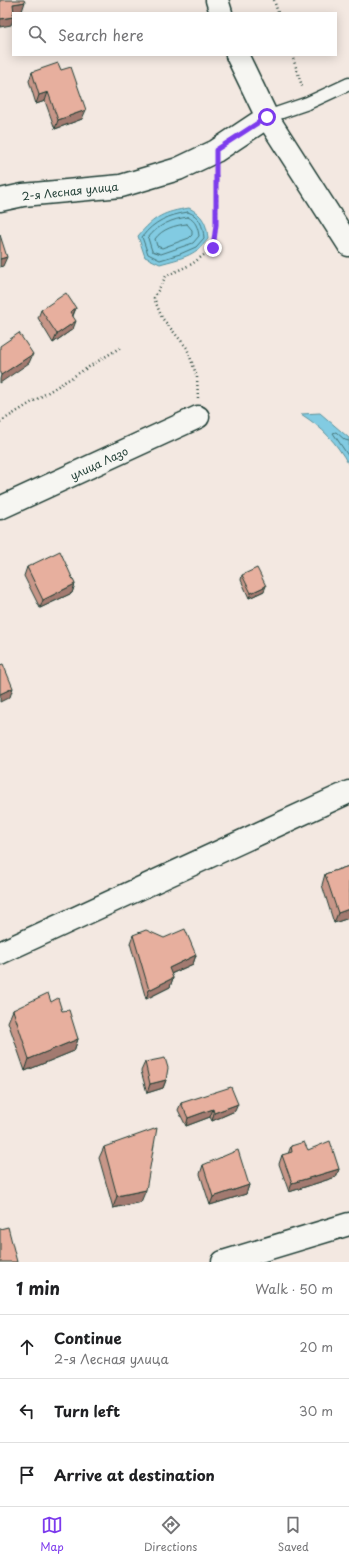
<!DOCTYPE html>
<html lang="en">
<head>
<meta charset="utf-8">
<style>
	:root { --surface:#fff; --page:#f2f2f2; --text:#202124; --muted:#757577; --line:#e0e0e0; --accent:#7c3aed }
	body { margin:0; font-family:"Playpen Sans",sans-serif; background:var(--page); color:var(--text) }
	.stop { position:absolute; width:12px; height:12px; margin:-9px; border:3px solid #7c3aed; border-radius:50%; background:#fff }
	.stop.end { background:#7c3aed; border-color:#fff; box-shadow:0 1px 4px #0008 }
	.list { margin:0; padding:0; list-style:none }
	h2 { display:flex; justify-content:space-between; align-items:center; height:52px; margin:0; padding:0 16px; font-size:17px }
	h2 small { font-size:13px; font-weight:400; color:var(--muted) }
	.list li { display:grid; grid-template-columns:26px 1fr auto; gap:12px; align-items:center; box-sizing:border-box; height:64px; padding:0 16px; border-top:1px solid var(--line) }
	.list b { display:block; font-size:15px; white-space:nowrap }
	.list p { margin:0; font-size:13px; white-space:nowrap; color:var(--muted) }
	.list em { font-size:13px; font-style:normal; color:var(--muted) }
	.icon { flex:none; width:22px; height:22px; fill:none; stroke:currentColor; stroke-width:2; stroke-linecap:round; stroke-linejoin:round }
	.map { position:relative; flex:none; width:349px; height:1262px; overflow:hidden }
	.search { position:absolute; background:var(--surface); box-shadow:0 2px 10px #0003; left:12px; right:12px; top:12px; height:44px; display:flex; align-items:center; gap:10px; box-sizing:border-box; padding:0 14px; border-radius:0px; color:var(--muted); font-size:15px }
	.sheet { height:244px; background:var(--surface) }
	nav { display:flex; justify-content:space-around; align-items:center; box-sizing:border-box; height:56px; border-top:1px solid var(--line); background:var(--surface); font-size:11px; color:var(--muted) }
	nav a { display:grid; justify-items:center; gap:2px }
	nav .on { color:var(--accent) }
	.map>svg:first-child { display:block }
	.water { fill:#82cbe2; stroke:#5a929c }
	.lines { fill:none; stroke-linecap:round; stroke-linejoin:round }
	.shore { stroke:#47767a; stroke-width:1 }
	.lane-casing { stroke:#1f3d34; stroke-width:15 }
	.street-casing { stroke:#1f3d34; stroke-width:25 }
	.path { stroke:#1f3d34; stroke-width:2.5; stroke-dasharray:1 3; stroke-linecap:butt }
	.lane { stroke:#f6f6f2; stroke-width:12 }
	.street { stroke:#f6f6f2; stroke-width:22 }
	.wall { fill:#c79688; stroke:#1f3d34 }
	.shaded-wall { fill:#a27a6f; stroke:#1f3d34 }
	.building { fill:#e7af9e; stroke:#1f3d34 }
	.route { stroke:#7c3aed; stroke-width:5 }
	.labels { text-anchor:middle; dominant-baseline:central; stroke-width:3; stroke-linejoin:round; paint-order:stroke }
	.street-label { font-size:11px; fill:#1f3d34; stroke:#f6f6f2 }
</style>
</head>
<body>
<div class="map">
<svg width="349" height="1262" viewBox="0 0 349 1262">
	<rect width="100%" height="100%" fill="#f3e8e1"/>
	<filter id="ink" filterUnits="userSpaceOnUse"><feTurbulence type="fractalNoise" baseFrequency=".025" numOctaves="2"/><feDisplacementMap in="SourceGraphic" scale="8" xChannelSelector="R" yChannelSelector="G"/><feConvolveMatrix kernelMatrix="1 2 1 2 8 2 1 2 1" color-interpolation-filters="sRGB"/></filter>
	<g filter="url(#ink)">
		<!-- water -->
		<path class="water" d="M 189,208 C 203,215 207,224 208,239 C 194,257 181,258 160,264 L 145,257 L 138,236 C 155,216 164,212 189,208 Z
			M 320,413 L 349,438 L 349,465 C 335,441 324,429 301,414 Z"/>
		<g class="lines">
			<!-- shore -->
			<path class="shore" d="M 188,212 C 200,216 203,226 204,238 L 196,247 L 180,254 L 160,260 L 148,254 L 142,237 C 154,221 169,215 188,212 Z
				M 188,217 C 196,221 198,228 199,236 L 193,243 L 161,254 L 152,251 L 148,238 C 158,225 172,219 188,217 Z
				M 187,224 L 192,230 L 192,235 L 189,238 L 162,248 L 157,246 L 155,239 C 162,229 175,225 187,224 Z
				M 349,441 L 345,440 L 336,432 L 333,433 L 349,457"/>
			<!-- lane casing -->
			<g class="lane-casing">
				<path id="lane" d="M 267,117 L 308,103 L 349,84"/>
			</g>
			<!-- street casing -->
			<g class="street-casing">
				<path id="street" d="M 217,0 L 221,13
					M 237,55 L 267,117 L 349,245
					M 0,200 L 23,195 L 121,186 L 178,169 L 216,151 L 267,117
					M 0,508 L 198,417
					M 0,953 L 349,792
					M 223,1262 L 349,1224"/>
			</g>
			<!-- path -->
			<path class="path" d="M 274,0 L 278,13
				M 292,55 L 303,89
				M 198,398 L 197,377 L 187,348 L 162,318 L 154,298 L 166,276 L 192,264 L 213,248 L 216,225 L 217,173
				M 0,422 L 121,347"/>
			<!-- lane -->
			<use href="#lane" class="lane"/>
			<!-- street -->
			<use href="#street" class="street"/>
		</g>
		<!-- wall -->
		<path class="wall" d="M 61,70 L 82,119 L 55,129 L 45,101 L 36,104 L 29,81 L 32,72 Z
			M 76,308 L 73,316 L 73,329 L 53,343 L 38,318 L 41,310 Z
			M 27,567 L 75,584 L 72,593 L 40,608 L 24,576 Z
			M 242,575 L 264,591 L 249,598 L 241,580 Z
			M 349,866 L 349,918 L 334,923 L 322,885 L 325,874 Z
			M 133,935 L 196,955 L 193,964 L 171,974 L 173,978 L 170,987 L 146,999 L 130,943 Z
			M 51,1002 L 62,1011 L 78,1039 L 74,1051 L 25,1071 L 8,1022 L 13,1010 Z
			M 145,1062 L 166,1080 L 163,1088 L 147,1093 L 141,1071 Z
			M 181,1103 L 235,1111 L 212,1121 L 210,1117 L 186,1126 L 178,1110 Z
			M 291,1146 L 308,1150 L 339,1169 L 336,1177 L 289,1192 L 279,1164 L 282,1155 L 288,1154 Z
			M 104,1147 L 141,1202 L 113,1208 L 99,1158 Z
			M 203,1165 L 249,1185 L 246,1194 L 210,1205 L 200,1174 Z"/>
		<!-- shaded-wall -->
		<path class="shaded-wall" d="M 25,2 L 22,11 L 10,13 L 13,4 Z
			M 13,17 L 13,20 L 11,25 L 0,27 L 0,19 Z
			M 48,92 L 45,101 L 36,104 L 39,95 Z
			M 86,110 L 82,119 L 55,129 L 58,120 Z
			M 7,257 L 3,266 L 0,267 L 0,259 Z
			M 76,308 L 72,317 L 70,312 Z
			M 76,321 L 73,329 L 53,343 L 57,334 Z
			M 33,354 L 29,363 L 0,383 L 0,379 L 1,375 Z
			M 75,584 L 72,593 L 40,608 L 43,600 Z
			M 266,586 L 264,591 L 249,598 L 251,593 Z
			M 13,688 L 10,697 L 0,702 L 0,694 Z
			M 349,909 L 349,918 L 334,923 L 338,913 Z
			M 196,955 L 193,964 L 166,976 L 169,968 Z
			M 173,978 L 170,987 L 146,999 L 149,990 Z
			M 78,1039 L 74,1051 L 25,1071 L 29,1059 Z
			M 166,1080 L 163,1088 L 147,1093 L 150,1084 Z
			M 238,1104 L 235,1111 L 212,1121 L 214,1113 Z
			M 213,1109 L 210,1117 L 186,1126 L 188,1118 Z
			M 339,1169 L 336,1177 L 289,1192 L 292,1183 Z
			M 249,1185 L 246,1194 L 210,1205 L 213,1197 Z
			M 146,1190 L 141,1202 L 113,1208 L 117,1196 Z"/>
		<!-- building -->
		<path class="building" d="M 0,0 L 24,0 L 25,2 L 13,4 L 14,13 L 13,13 L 13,17 L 0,19 Z
			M 58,63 L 61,70 L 71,67 L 86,110 L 58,120 L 48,92 L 39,95 L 32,72 Z
			M 0,235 L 7,257 L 0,259 Z
			M 66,293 L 76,308 L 70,312 L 76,321 L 57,334 L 41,310 Z
			M 19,333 L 33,354 L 1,375 L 0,373 L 0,346 Z
			M 60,551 L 75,584 L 43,600 L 27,567 Z
			M 257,568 L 266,586 L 251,593 L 242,575 Z
			M 3,664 L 13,688 L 0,694 L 0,665 Z
			M 349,866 L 349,909 L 338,913 L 325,874 Z
			M 185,929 L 196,955 L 169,968 L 173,978 L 149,990 L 133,935 L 146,930 L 164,938 Z
			M 48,993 L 51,1002 L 58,998 L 62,1011 L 69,1010 L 78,1039 L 29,1059 L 13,1010 Z
			M 165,1058 L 168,1068 L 166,1080 L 150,1084 L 145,1062 Z
			M 231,1087 L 238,1104 L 214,1113 L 213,1109 L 188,1118 L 181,1103 Z
			M 157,1128 L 146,1190 L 117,1196 L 104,1147 Z
			M 330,1141 L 339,1169 L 292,1183 L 282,1155 L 292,1152 L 291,1146 L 304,1142 L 308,1150 Z
			M 238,1150 L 249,1185 L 213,1197 L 203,1165 Z
			M 8,1227 L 17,1262 L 0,1262 L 0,1229 Z"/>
	</g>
	<g class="lines" filter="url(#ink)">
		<!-- route -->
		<path class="route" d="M 213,248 L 216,225 L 216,150 L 267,117"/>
	</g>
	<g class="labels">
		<!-- street labels -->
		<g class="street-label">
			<text transform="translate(70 191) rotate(-6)">2-я Лесная улица</text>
			<text transform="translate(99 463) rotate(-25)">улица Лазо</text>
		</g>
	</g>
</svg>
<div class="stop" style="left:267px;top:117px"></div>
<div class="stop end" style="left:213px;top:248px"></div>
<div class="search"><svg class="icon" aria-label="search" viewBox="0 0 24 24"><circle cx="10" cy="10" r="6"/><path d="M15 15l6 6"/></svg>Search here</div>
</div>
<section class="sheet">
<h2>1 min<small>Walk · 50 m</small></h2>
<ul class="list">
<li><svg class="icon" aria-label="ahead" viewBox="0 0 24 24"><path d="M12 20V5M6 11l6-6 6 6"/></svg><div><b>Continue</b><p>2-я Лесная улица</p></div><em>20 m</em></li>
<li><svg class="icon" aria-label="left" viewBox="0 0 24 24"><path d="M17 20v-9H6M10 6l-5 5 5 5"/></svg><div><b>Turn left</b></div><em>30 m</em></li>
<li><svg class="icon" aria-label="arrive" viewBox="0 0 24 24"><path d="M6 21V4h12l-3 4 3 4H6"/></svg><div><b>Arrive at destination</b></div></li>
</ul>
</section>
<nav>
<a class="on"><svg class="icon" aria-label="map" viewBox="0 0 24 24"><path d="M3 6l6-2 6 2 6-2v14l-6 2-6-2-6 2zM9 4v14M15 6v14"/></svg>Map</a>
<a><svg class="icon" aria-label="directions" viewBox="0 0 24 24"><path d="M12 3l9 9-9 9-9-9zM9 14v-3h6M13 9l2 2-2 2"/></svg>Directions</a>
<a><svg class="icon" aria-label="saved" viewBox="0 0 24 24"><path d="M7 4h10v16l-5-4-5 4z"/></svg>Saved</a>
</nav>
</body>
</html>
